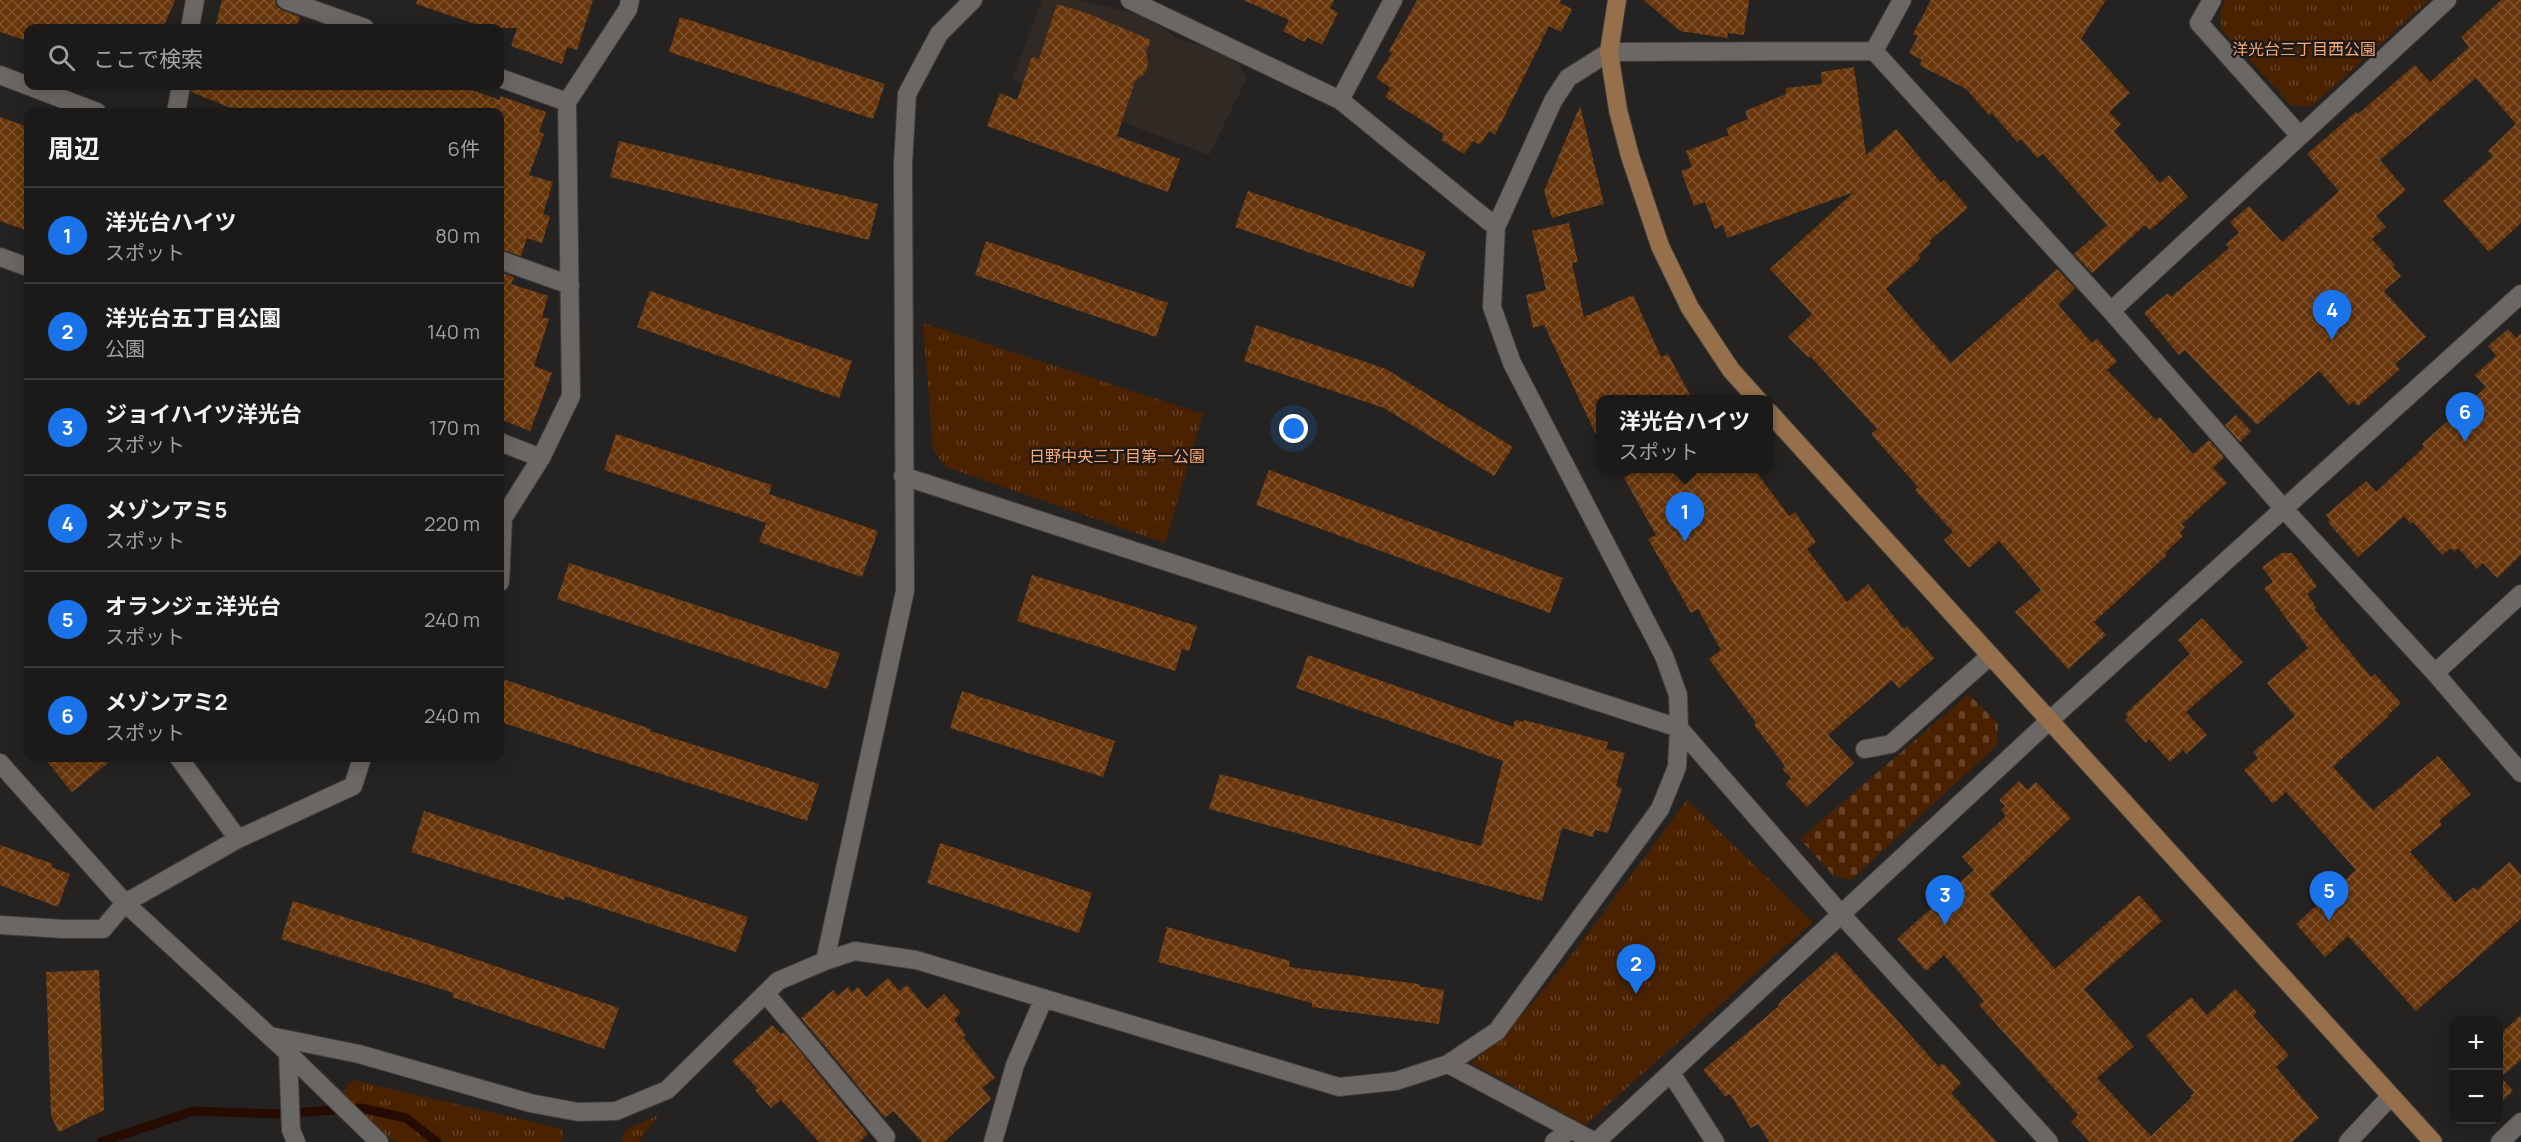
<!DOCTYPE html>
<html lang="ja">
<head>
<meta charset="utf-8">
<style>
	:root { --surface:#1c1a19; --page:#252322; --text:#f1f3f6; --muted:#a0a1a2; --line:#3a3838; --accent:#1a73e8 }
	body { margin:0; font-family:Manrope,"Noto Sans JP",sans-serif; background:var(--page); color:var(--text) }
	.controls { position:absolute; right:18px; bottom:18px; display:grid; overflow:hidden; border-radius:12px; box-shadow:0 3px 15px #0003 }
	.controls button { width:54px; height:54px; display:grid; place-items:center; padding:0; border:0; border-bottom:2px solid var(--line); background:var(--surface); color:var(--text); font:30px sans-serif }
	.you { position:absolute; left:1294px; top:429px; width:21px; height:21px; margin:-15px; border:4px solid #fff; border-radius:50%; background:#1a73e8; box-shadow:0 0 0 9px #1a73e833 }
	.badge { display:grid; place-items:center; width:39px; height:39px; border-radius:50%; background:var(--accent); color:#fff; font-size:20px; font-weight:700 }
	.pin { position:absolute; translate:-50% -50px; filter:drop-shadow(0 2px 3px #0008) }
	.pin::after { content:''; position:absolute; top:32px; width:21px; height:18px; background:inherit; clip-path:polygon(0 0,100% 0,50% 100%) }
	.popup { position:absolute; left:1596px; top:395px; width:177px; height:78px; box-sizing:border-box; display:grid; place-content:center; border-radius:12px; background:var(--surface); filter:drop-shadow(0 2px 4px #0005); font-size:20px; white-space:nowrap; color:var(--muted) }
	.popup b { font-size:22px; color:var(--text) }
	.popup::after { content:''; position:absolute; left:50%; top:100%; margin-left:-12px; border:12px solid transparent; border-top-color:var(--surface) }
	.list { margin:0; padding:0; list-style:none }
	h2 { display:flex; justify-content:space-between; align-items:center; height:78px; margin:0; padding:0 24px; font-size:26px }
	h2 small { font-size:20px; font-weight:400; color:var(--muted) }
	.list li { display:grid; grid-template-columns:39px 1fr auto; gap:18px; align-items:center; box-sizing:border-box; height:96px; padding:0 24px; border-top:2px solid var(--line) }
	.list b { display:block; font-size:22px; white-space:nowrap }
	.list p { margin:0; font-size:20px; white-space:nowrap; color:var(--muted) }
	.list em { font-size:20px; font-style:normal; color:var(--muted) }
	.icon { flex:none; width:33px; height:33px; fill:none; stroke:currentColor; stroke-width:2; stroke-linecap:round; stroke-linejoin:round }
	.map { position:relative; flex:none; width:2521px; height:1142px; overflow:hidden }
	.search { position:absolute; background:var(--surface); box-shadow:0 3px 15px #0003; left:24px; top:24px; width:480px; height:66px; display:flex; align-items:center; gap:15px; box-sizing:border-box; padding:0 21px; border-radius:12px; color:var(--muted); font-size:22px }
	.panel { position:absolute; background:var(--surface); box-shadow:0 3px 15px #0003; left:24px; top:108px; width:480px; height:654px; border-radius:12px }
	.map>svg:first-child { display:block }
	.built { fill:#312924 }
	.grass { fill:url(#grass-tufts) }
	.cemetery { fill:url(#cemetery-stones) }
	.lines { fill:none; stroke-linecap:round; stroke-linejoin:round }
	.stream { stroke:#250b00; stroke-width:9 }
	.building { fill:url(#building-cross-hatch) }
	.lane-casing { stroke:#3f3e3c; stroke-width:20 }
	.street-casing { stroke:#3f3e3c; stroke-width:20 }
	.secondary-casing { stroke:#3f3e3c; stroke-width:20 }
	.lane { stroke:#6a6765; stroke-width:18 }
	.street { stroke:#6a6765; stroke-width:18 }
	.secondary { stroke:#95704a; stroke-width:18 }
	.labels { text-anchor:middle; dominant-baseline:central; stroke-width:4.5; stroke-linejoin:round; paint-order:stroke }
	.park-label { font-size:16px; fill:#faaa71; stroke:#1c1918 }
</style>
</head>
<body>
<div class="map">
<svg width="2521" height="1142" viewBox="0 0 2521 1142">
	<defs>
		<pattern id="grass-tufts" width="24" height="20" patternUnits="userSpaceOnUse" patternTransform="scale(1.5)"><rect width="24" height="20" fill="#4b2200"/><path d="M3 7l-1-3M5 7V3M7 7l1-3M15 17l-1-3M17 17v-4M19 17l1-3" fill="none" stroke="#654225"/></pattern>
		<pattern id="cemetery-stones" width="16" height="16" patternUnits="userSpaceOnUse" patternTransform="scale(1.5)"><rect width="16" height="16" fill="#4b2200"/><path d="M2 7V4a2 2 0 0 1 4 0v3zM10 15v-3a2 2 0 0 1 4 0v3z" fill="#654225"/></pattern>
		<pattern id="building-cross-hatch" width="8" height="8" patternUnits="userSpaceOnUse" patternTransform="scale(1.5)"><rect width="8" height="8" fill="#68360a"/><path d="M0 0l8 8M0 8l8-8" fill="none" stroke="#7e532e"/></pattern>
	</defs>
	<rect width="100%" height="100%" fill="#252321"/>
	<!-- built -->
	<path class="built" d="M 1042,0 L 1079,0 L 1146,16 L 1177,38 L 1223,53 L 1237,62 L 1247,78 L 1209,155 L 1012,80 Z"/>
	<!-- grass -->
	<path class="grass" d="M 2226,0 L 2429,0 L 2312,106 L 2292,106 L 2222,30 L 2220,10 Z
		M 923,323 L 1203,414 L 1165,543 L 946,467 L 933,450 Z
		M 1687,800 L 1813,922 L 1585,1125 L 1471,1063 L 1512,1027 L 1568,960 Z
		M 353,1080 L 563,1129 L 562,1142 L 396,1142 L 367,1123 L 343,1091 Z
		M 659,1115 L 638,1142 L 621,1142 L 625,1130 Z"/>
	<!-- cemetery -->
	<path class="cemetery" d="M 1969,694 L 1998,724 L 1997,745 L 1851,880 L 1833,875 L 1800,839 Z"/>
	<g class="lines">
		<!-- stream -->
		<path class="stream" d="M 101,1142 L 193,1111 L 278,1114 L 361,1108 L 406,1118 L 437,1142"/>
	</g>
	<!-- building -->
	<path class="building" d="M 0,0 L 175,0 L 163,28 L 28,28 L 28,41 L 0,32 Z
		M 222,0 L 275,0 L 277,7 L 282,10 L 300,17 L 296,28 L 215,28 Z
		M 417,0 L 593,0 L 577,50 L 567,47 L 562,64 L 511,46 L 517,28 L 487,28 L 416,4 Z
		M 1243,0 L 1334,0 L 1330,8 L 1338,13 L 1322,45 L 1307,37 L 1305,42 L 1283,31 L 1289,20 Z
		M 1417,0 L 1561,0 L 1560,3 L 1572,9 L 1561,32 L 1549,26 L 1495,135 L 1489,131 L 1480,145 L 1473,141 L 1464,154 L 1441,140 L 1444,134 L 1385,97 L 1391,88 L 1376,78 L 1392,53 L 1389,51 Z
		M 1644,0 L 1749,0 L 1744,35 L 1728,33 L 1727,38 L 1680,31 Z
		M 1931,0 L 2106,0 L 2081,39 L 2130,93 L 2109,112 L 2121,124 L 2114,131 L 2160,183 L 2169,175 L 2188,197 L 2150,230 L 2145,225 L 2092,273 L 2074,254 L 2107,225 L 2043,154 L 2037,158 L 2021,139 L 2017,142 L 1992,113 L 1989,115 L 1966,89 L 1919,65 L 1922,60 L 1909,53 L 1918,36 L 1913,34 Z
		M 2501,0 L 2521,0 L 2521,223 L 2489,252 L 2443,201 L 2493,156 L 2488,151 L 2516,124 L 2476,78 L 2380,160 L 2406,190 L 2376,216 L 2386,227 L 2372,239 L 2395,265 L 2393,267 L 2401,276 L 2384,291 L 2426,337 L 2395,364 L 2400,369 L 2358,406 L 2354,401 L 2349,405 L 2319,371 L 2257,425 L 2185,350 L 2179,355 L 2144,313 L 2168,293 L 2171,297 L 2229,248 L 2226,244 L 2239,233 L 2230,222 L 2249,206 L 2282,242 L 2339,191 L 2307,154 L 2356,112 L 2358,114 L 2415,65 L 2430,82 L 2469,47 L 2461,37 Z
		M 1057,4 L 1089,14 L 1151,40 L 1146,52 L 1148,62 L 1146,72 L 1135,81 L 1117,136 L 1180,159 L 1168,192 L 987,126 L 1000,93 L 1017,100 L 1032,57 L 1039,59 Z
		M 680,17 L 885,84 L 873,119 L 669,52 Z
		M 1854,67 L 1866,155 L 1896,129 L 1941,183 L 1944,180 L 1968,208 L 1929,241 L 1931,243 L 1918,255 L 1921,258 L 1886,289 L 1951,363 L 2057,269 L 2075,288 L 2058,305 L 2092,343 L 2097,339 L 2117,361 L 2107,370 L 2156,420 L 2160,417 L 2193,454 L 2209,440 L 2224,457 L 2213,468 L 2227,483 L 2182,524 L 2185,527 L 2180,532 L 2183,536 L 2165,553 L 2167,555 L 2094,622 L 2106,635 L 2068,669 L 2015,612 L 2041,590 L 1999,541 L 1969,568 L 1944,540 L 1953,532 L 1915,490 L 1918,487 L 1871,434 L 1877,429 L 1810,356 L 1809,358 L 1788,337 L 1812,314 L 1770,269 L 1854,192 L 1727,238 L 1723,225 L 1715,229 L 1705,202 L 1694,206 L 1681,171 L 1692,167 L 1686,151 L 1729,135 L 1726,128 L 1748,119 L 1745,111 L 1786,94 L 1786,88 L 1822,84 L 1821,72 Z
		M 192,86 L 460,86 L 500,100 L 500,96 L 546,112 L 539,132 L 544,134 L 529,175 L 553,182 L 543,214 L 550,216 L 542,243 L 527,238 L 521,256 L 500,249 L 500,112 L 241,112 L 191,92 Z
		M 1580,106 L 1604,204 L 1552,218 L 1544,191 Z
		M 0,117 L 28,127 L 28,231 L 0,221 Z
		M 619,141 L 878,204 L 869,240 L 610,177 Z
		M 1248,191 L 1426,252 L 1413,288 L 1235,227 Z
		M 1569,223 L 1578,262 L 1572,263 L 1584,317 L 1633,295 L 1661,357 L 1668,354 L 1692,399 L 1601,399 L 1601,445 L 1544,325 L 1533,328 L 1526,295 L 1546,290 L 1532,231 Z
		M 986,241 L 1168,303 L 1156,337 L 975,275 Z
		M 500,272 L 514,277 L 511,284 L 548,296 L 542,317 L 549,319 L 534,366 L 552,373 L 530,431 L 500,419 Z
		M 650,291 L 852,361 L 839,398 L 637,327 Z
		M 1256,325 L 1386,369 L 1513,447 L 1494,476 L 1384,408 L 1244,361 Z
		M 2508,329 L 2516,338 L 2521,334 L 2521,555 L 2497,578 L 2483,563 L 2477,569 L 2458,548 L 2454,552 L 2451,548 L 2442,555 L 2413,522 L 2411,524 L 2404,516 L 2358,557 L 2328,522 L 2330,520 L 2326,515 L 2366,481 L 2376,492 L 2424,447 L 2422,444 L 2486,387 L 2475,375 L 2496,356 L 2488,346 Z
		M 2236,415 L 2251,431 L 2240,442 L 2225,425 Z
		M 616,434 L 772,485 L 769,494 L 878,531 L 862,577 L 759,542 L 766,523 L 604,470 Z
		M 1640,468 L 1753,468 L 1789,516 L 1795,512 L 1816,542 L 1807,549 L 1847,602 L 1868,584 L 1904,629 L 1907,626 L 1934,658 L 1899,688 L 1892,680 L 1828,735 L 1854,763 L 1807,807 L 1785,784 L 1791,778 L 1782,769 L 1785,766 L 1754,725 L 1756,723 L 1709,659 L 1721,650 L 1698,609 L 1691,613 L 1648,539 L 1656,535 L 1624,478 Z
		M 1269,470 L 1563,578 L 1550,613 L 1256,505 Z
		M 2282,553 L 2292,553 L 2317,586 L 2307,594 L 2317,608 L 2314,609 L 2371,677 L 2375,674 L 2401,703 L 2388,715 L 2389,716 L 2333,767 L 2373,810 L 2438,756 L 2471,794 L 2439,821 L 2442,825 L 2410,852 L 2455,902 L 2474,887 L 2477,890 L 2510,862 L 2521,875 L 2521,919 L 2416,1011 L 2348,936 L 2325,957 L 2296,924 L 2356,870 L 2286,792 L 2273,804 L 2244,770 L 2258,758 L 2253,752 L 2295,716 L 2267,683 L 2308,648 L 2264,588 L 2273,582 L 2262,567 Z
		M 569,563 L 840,653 L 827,689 L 557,599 Z
		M 1032,575 L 1197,626 L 1189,651 L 1182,649 L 1175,671 L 1017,621 Z
		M 2202,618 L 2243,662 L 2186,712 L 2207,735 L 2186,754 L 2183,750 L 2170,762 L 2149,739 L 2146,743 L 2125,720 L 2128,717 L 2125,714 L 2190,654 L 2178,640 Z
		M 1308,655 L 1513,727 L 1515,720 L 1524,722 L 1524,720 L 1608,742 L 1606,749 L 1625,753 L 1616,786 L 1622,788 L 1608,833 L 1595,830 L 1593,837 L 1562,828 L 1542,901 L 1209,809 L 1220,774 L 1481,846 L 1503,761 L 1296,688 Z
		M 500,678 L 651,729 L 650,731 L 819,784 L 807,821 L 500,722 Z
		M 962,691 L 1115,741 L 1103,777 L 950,728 Z
		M 44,758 L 114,758 L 72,792 Z
		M 2019,781 L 2027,790 L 2036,782 L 2071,818 L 1990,894 L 2055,969 L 2139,895 L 2162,921 L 2084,989 L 2134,1046 L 2097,1078 L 2151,1136 L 2192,1097 L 2190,1096 L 2194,1093 L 2146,1036 L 2191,997 L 2207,1015 L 2235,989 L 2257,1012 L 2253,1016 L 2289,1055 L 2276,1067 L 2319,1118 L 2292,1142 L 2090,1142 L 2071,1122 L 2078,1115 L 1979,1005 L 1984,1001 L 1944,955 L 1926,971 L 1897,939 L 1974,870 L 1962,857 L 2006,816 L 2001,810 L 2005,806 L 1999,800 Z
		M 424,811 L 748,917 L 736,952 L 565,896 L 564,900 L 411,852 Z
		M 940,843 L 1092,893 L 1079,933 L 927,883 Z
		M 0,845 L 53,864 L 51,867 L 70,874 L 58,907 L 0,885 Z
		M 293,901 L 436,946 L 619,1008 L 604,1049 L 452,997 L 454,993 L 281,939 Z
		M 1167,927 L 1290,961 L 1289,967 L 1419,984 L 1419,986 L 1444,990 L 1439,1024 L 1312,1007 L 1312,1003 L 1158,962 Z
		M 1836,952 L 1939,1067 L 1943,1063 L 1961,1083 L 1951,1093 L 1997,1142 L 1769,1142 L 1758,1124 L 1751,1128 L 1730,1094 L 1726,1097 L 1703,1070 L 1779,1006 L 1778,1004 Z
		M 99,970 L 104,1110 L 59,1132 L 51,1116 L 46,972 Z
		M 888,978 L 899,991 L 907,985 L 927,1009 L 944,994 L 961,1013 L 954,1019 L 966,1035 L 963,1037 L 995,1078 L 982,1088 L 991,1099 L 944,1142 L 922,1142 L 893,1111 L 885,1118 L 801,1018 L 833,990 L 838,996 L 848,987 L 852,992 L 858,987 L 866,997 Z
		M 2521,1015 L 2521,1060 L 2501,1077 L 2513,1091 L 2499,1104 L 2499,1035 Z
		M 772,1025 L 781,1034 L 784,1032 L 868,1134 L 859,1142 L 819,1142 L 781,1100 L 771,1108 L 755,1090 L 757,1088 L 732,1061 Z"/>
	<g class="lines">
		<!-- lane casing -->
		<g class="lane-casing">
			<path id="lane" d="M 1865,749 L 1891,744 L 1990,656
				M 0,925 L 64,929 L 103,929 L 125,903
				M 766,994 L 886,1137
				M 1554,1142 L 1571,1129"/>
		</g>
		<!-- street casing -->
		<g class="street-casing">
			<path id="street" d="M 286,0 L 365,28
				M 1130,0 L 1340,100 L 1393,0
				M 2212,0 L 2199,23 L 2300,136
				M 190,28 L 195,0
				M 1874,51 L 2111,311 L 2284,509 L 2435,673 L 2521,773
				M 0,75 L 97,112
				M 500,78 L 567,102
				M 1340,100 L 1496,227
				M 176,112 L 181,86
				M 0,257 L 28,267
				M 500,260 L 570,285
				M 2111,311 L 2447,0
				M 500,442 L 541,458
				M 903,476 L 1679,728 L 1840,913 L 2049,1142
				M 500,582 L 503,518 L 541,458 L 571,396 L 567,102 L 628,9 L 630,0
				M 2435,673 L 2521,594
				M 179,758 L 238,839
				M 0,763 L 125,903 L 288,1053 L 379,1142
				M 125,903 L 238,839 L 353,786 L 362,758
				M 825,961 L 905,591 L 903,164 L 907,94 L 939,34 L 973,0
				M 270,1036 L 359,1054 L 530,1103 L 578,1112 L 616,1111 L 667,1090 L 778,981 L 825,961 L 855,951 L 916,960 L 1339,1087 L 1396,1081 L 1448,1064 L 1497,1031 L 1660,809 L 1677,767 L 1679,728 L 1678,695 L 1664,656 L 1512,363 L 1492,307 L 1496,227 L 1553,101 L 1568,78 L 1609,52 L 1874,51 L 1902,0
				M 288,1053 L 291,1130 L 296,1142
				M 1448,1064 L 1595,1142
				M 1671,1073 L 1715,1142
				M 993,1142 L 1015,1065 L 1044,998
				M 1596,1142 L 2049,721 L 2521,294
				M 2348,1142 L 2390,1097
				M 2500,1142 L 2521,1122"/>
		</g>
		<!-- secondary casing -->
		<g class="secondary-casing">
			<path id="secondary" d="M 1617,0 L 1609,52 L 1618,110 L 1630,156 L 1660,246 L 1690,308 L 1731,370 L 1758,400
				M 1769,412 L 2433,1142"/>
		</g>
		<!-- lane -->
		<use href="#lane" class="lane"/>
		<!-- street -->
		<use href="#street" class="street"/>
		<!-- secondary -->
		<use href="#secondary" class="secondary"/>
	</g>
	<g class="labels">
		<!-- park labels -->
		<g class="park-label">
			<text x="2304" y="49">洋光台三丁目西公園</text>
			<text x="1117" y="456">日野中央三丁目第一公園</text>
		</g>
	</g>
</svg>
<div class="controls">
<button>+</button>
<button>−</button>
</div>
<div class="you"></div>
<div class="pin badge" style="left:1685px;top:542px">1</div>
<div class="popup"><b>洋光台ハイツ</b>スポット</div>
<div class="pin badge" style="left:1636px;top:994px">2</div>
<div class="pin badge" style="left:1945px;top:925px">3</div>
<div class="pin badge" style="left:2332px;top:340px">4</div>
<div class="pin badge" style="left:2329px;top:921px">5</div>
<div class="pin badge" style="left:2465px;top:442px">6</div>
<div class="search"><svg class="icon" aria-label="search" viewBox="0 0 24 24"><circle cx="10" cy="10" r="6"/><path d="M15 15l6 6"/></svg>ここで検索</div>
<section class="panel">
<h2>周辺<small>6件</small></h2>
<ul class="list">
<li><span class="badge">1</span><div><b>洋光台ハイツ</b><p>スポット</p></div><em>80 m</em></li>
<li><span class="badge">2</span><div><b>洋光台五丁目公園</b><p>公園</p></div><em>140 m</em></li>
<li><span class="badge">3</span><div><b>ジョイハイツ洋光台</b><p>スポット</p></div><em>170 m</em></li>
<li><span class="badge">4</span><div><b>メゾンアミ5</b><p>スポット</p></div><em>220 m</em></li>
<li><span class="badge">5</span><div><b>オランジェ洋光台</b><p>スポット</p></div><em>240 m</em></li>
<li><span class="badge">6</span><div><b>メゾンアミ2</b><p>スポット</p></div><em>240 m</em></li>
</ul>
</section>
</div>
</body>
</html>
